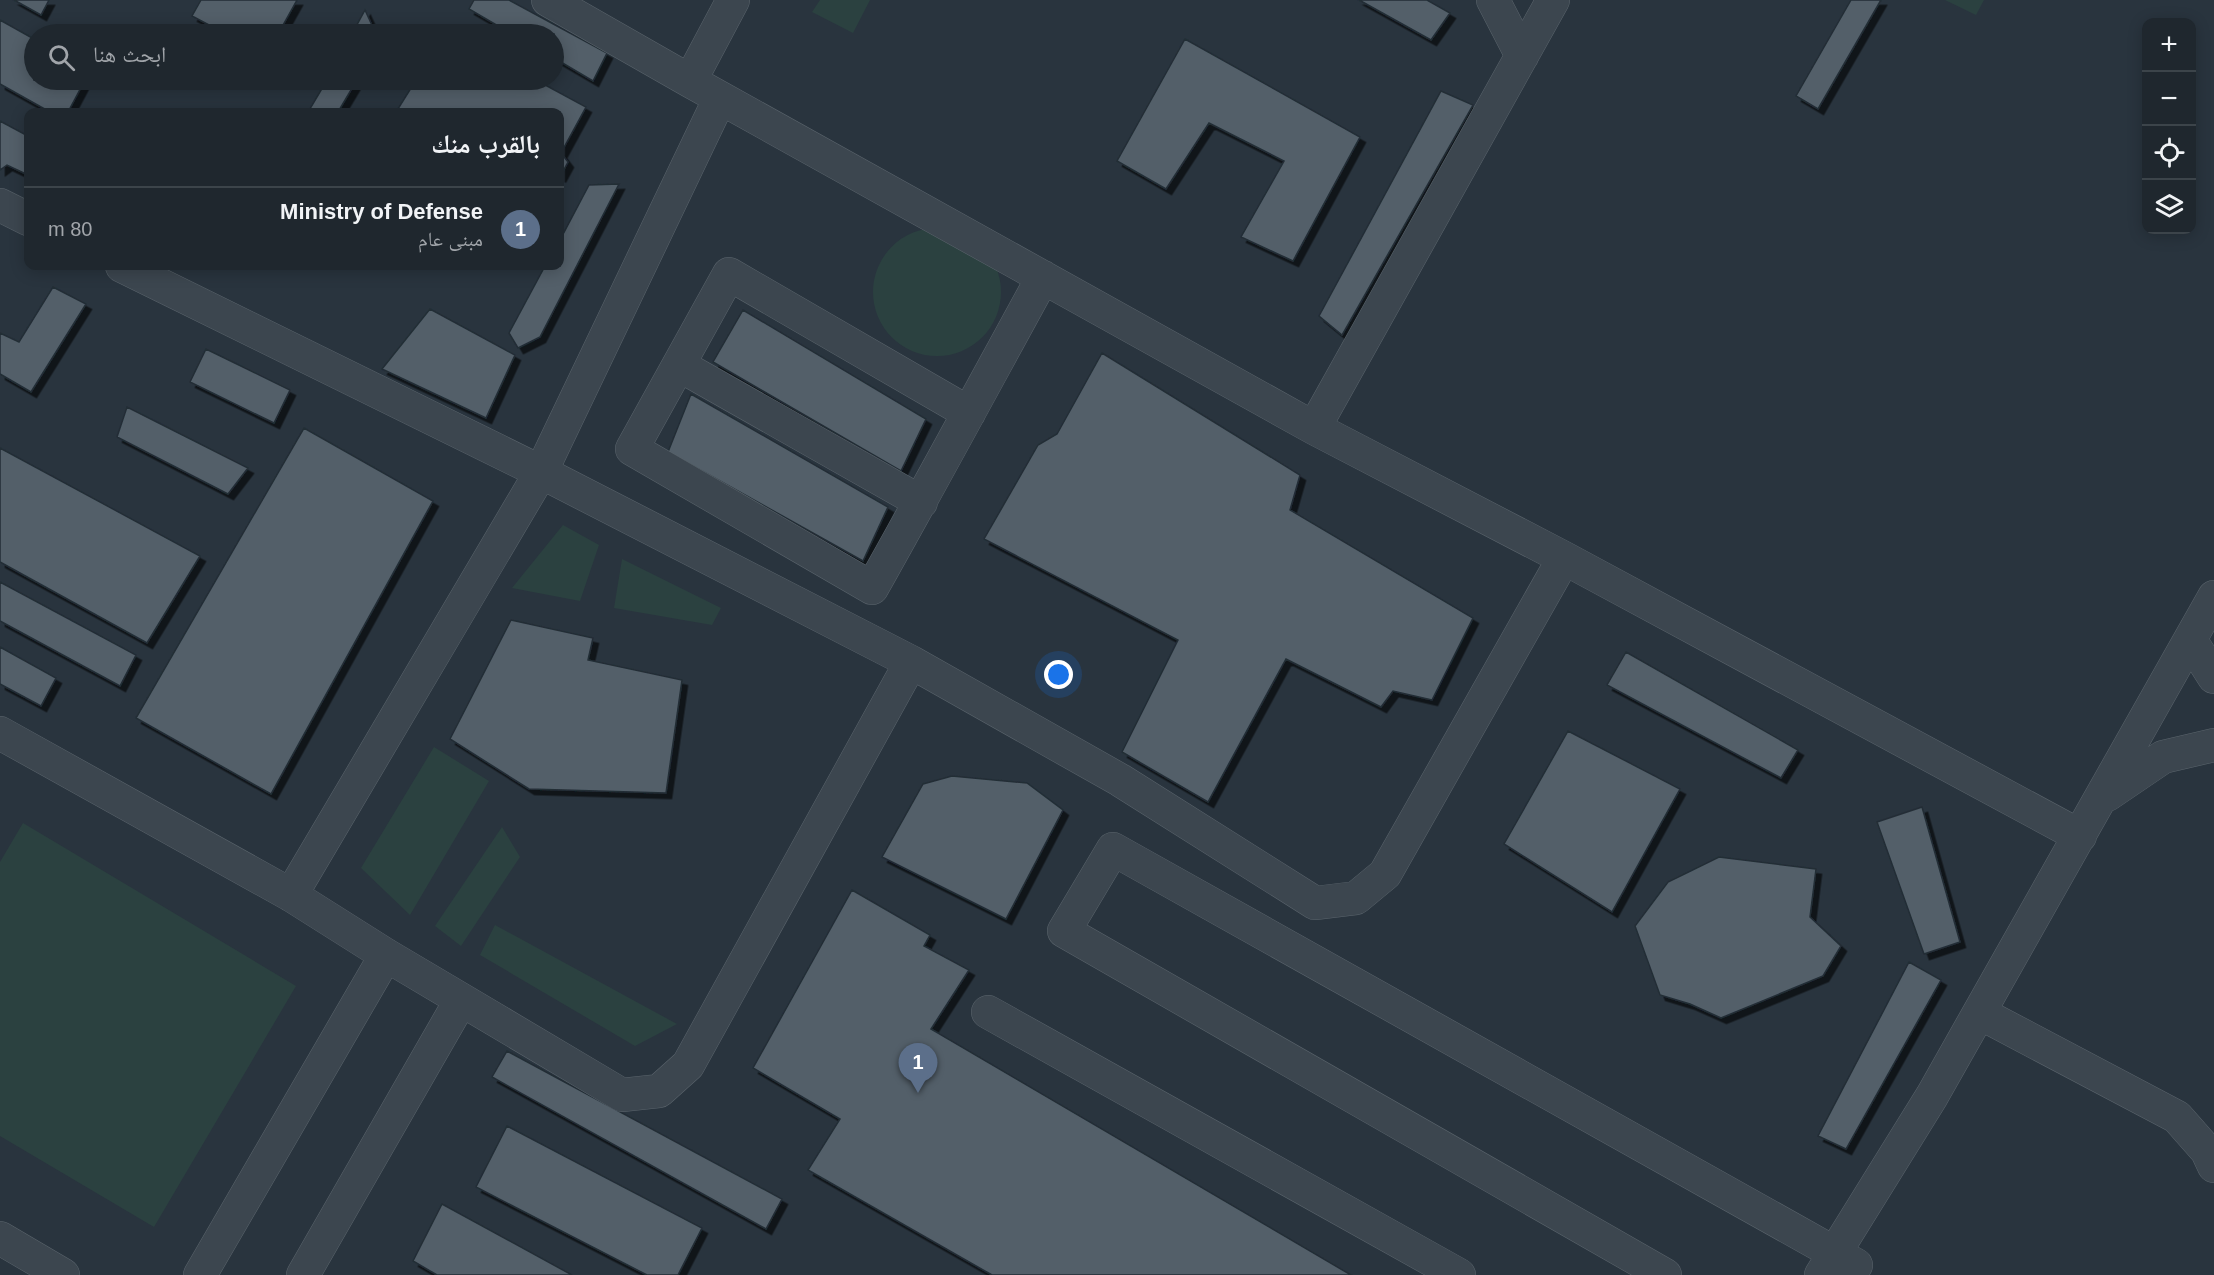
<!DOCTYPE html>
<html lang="ar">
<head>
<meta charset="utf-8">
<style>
	:root { --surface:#1f272e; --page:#272f36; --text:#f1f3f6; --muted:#a1a5aa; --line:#3c444a; --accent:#b45309 }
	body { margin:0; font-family:Helvetica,"Noto Naskh Arabic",sans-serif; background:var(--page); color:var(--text); direction:rtl }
	.controls { position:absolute; right:18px; top:18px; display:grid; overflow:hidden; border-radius:12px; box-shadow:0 3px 15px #0003 }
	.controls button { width:54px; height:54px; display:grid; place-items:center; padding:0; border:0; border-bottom:2px solid var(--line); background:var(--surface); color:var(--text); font:30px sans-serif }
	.you { position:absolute; left:1059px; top:675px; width:21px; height:21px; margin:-15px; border:4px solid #fff; border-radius:50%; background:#1a73e8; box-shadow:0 0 0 9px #1a73e833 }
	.badge { display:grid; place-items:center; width:39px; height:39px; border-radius:50%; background:var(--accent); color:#fff; font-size:20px; font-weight:700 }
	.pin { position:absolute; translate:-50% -50px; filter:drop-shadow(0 2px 3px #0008) }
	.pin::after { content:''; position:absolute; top:32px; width:21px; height:18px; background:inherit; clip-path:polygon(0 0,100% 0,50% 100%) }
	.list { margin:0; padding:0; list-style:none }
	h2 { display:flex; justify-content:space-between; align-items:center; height:78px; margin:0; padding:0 24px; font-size:26px }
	h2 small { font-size:20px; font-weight:400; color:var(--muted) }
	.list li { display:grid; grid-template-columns:39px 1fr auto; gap:18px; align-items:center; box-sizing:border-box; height:84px; padding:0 24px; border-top:2px solid var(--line) }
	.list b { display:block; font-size:22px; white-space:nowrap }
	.list p { margin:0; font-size:20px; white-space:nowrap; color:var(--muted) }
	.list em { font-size:20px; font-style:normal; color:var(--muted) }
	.icon { flex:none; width:33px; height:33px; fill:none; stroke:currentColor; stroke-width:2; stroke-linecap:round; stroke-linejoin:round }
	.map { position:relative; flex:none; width:2214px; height:1275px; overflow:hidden; direction:ltr }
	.search { position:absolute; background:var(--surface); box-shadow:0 3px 15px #0003; left:24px; top:24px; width:540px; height:66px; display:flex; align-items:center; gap:15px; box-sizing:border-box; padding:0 21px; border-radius:33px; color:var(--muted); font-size:22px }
	.panel { position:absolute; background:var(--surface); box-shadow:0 3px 15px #0003; left:24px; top:108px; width:540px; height:162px; border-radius:12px; direction:rtl }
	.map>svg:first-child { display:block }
	.green { fill:#2b4140 }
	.building { fill:#525f69; stroke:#232d36; stroke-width:1.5; filter:url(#shadow) }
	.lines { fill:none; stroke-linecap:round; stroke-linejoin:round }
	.minor-casing { stroke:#5a646c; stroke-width:34 }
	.minor { stroke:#3c464f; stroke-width:33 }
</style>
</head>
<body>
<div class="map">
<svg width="2214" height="1275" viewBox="0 0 2214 1275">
	<defs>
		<filter id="shadow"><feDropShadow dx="5.5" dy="5.5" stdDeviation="0" flood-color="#0009"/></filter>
	</defs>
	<rect width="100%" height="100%" fill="#29343e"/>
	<!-- green -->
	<path class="green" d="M 820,0 L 870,0 L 853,33 L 812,12 Z
		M 1945,0 L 1984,0 L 1976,15 Z
		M873 292a64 64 0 1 1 128 0a64 64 0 1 1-128 0Z
		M 563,525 L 599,545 L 580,601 L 512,588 Z
		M 622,559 L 721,608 L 712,625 L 614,608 Z
		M 434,747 L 489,781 L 410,915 L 361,868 Z
		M 23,823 L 296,986 L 154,1227 L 0,1136 L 0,862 Z
		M 502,827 L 520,857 L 461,946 L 435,926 Z
		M 495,925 L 677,1024 L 635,1046 L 480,955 Z"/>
	<!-- building -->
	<path class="building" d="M 14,0 L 49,0 L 41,15 Z
		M 201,0 L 297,0 L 278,34 L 226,34 L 192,16 Z
		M 474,0 L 509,0 L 607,53 L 593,81 L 554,58 L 554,34 L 512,34 L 469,9 Z
		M 1359,0 L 1427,0 L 1450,13 L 1431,40 Z
		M 1851,0 L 1881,0 L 1818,109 L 1796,96 Z
		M 365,10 L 376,34 L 352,34 Z
		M 0,20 L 34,39 L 34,80 L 85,80 L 68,112 L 50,112 L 0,84 Z
		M 1185,39 L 1360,137 L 1293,261 L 1241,237 L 1284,161 L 1209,123 L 1166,189 L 1117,161 Z
		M 327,80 L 357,80 L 338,112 L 308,112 Z
		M 416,80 L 536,80 L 586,107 L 561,153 L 568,162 L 560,177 L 560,112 L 396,112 Z
		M 1441,91 L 1473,105 L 1342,335 L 1319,316 Z
		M 0,121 L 28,136 L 28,175 L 7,165 L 0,170 Z
		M 619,184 L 540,337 L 518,348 L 509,333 L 545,266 L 560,266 L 560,240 L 589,185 Z
		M 53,287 L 86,304 L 31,392 L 0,374 L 0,333 L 19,342 Z
		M 430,309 L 515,355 L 486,418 L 382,369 Z
		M 743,310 L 926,419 L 901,471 L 713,362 Z
		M 206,349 L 290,390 L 274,423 L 190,382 Z
		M 1102,353 L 1300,475 L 1290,510 L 1473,618 L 1432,700 L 1393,691 L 1381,707 L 1286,659 L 1208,802 L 1122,752 L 1178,640 L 984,539 L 1038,445 L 1057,434 Z
		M 691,394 L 888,507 L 863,561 L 668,452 Z
		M 127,407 L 248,468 L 228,494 L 117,437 Z
		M 304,428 L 433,501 L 271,794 L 136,718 Z
		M 0,448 L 200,556 L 147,643 L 0,562 Z
		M 0,582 L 136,655 L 120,686 L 0,621 Z
		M 511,620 L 593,638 L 588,660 L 682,680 L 666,793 L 529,789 L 450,739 Z
		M 0,647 L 56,678 L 41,706 L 0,684 Z
		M 1626,652 L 1798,750 L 1781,778 L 1607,685 Z
		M 1568,731 L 1680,789 L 1612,912 L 1504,844 Z
		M 952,776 L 1027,783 L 1063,810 L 1006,919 L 882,857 L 923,784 Z
		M 1922,807 L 1960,942 L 1924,954 L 1877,822 Z
		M 1719,857 L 1816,869 L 1810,917 L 1841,946 L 1823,976 L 1721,1018 L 1690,1004 L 1660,995 L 1635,926 L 1668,882 Z
		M 852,890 L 930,935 L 924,946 L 969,970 L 931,1029 L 1351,1275 L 992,1275 L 808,1170 L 840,1119 L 753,1068 Z
		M 1909,962 L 1941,980 L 1846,1149 L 1818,1136 Z
		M 507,1051 L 782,1199 L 766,1229 L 492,1077 Z
		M 507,1126 L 702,1228 L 678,1275 L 647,1275 L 476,1187 Z
		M 442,1204 L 572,1275 L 437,1275 L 413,1261 Z"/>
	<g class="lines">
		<!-- minor casing -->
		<g class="minor-casing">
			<path id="minor" d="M 548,0 L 690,81 L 1314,428 L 1564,558 L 2080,836
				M 1493,0 L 1522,56
				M 690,81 L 733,0
				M 0,205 L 28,219
				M 122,266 L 541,472 L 911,662 L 1120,780 L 1315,903 L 1356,898 L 1385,874 L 1564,558
				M 679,365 L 921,502
				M 969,413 L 729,274 L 632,449 L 872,588 C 930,485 986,381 1043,277
				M 1314,428 L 1553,0
				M 2191,641 L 2214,677
				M 0,733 L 291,895 L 386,955 L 622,1095 L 659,1091 L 688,1065 L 911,662
				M 2107,795 L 2163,757 L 2214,745
				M 291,895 L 541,472 L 720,98
				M 988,1012 L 1459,1275
				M 1980,1013 L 2177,1117 L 2207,1151 L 2214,1166
				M 0,1238 L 63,1275
				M 200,1275 L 386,955
				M 303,1275 L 461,1000
				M 1665,1275 L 1064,931 L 1113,849 L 1856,1265
				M 1821,1275 L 1932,1096 L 2214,597"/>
		</g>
		<!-- minor -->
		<use href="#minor" class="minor"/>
	</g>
</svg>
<div class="controls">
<button>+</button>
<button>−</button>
<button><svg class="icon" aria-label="locate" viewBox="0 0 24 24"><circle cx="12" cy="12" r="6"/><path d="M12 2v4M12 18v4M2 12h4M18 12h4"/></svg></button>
<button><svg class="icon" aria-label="layers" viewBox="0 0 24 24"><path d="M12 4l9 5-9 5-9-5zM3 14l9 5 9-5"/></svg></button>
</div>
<div class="you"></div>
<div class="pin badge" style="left:918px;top:1093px;background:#5c6f8a">1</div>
<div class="search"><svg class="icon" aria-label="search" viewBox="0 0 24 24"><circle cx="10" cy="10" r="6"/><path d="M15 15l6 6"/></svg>ابحث هنا</div>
<section class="panel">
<h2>بالقرب منك<small></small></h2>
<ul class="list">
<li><span class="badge" style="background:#5c6f8a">1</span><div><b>Ministry of Defense</b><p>مبنى عام</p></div><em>80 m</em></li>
</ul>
</section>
</div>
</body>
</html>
